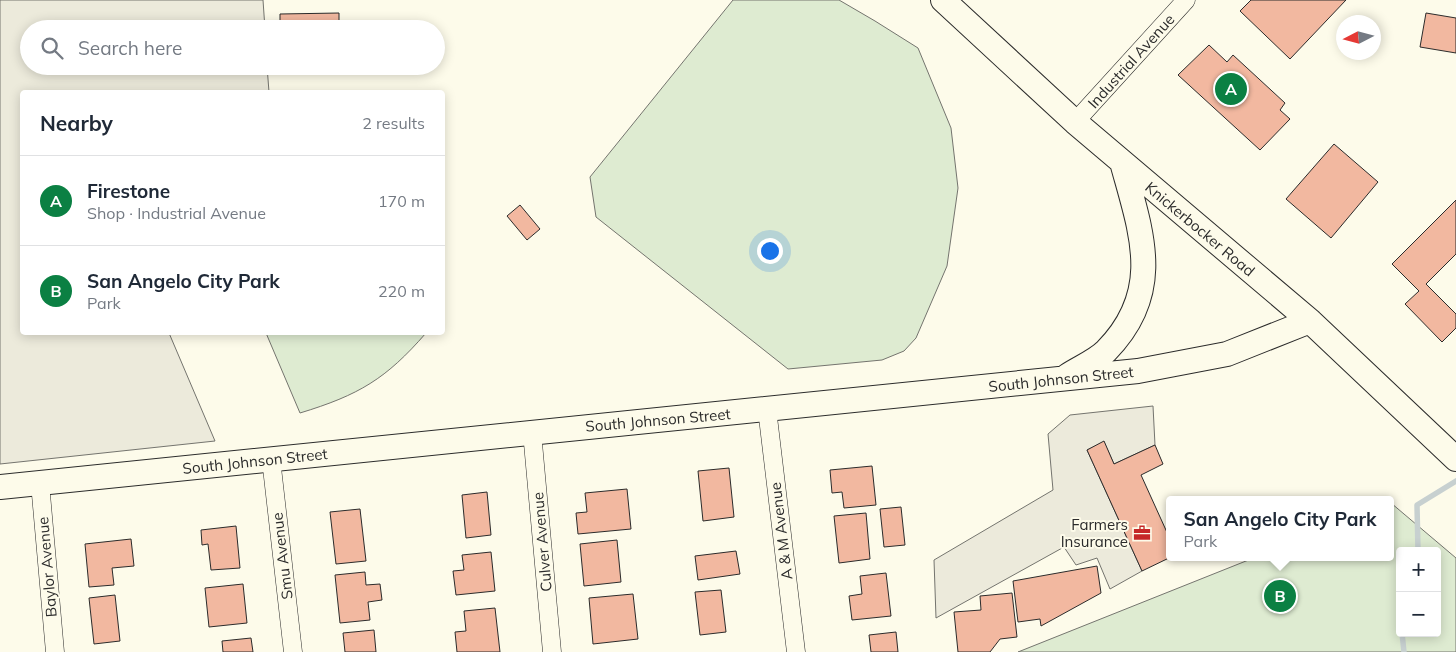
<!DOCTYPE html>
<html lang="en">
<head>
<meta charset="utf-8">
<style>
	:root { --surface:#fff; --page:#f2f2f3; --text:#1f2937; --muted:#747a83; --line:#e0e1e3; --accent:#0b8043 }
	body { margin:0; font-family:Mulish,sans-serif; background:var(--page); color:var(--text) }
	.controls { position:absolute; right:15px; bottom:15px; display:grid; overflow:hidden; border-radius:5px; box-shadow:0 2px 12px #0003 }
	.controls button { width:45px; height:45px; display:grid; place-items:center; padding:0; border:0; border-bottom:1px solid var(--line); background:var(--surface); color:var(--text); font:25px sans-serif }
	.compass { position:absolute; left:1336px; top:15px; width:45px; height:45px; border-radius:50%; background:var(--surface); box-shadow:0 2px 12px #0003; rotate:264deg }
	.you { position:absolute; left:769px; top:250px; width:18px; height:18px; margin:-12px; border:4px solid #fff; border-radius:50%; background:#1a73e8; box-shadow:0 0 0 8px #1a73e833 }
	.badge { display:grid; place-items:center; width:32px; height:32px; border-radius:50%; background:var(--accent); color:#fff; font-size:16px; font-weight:700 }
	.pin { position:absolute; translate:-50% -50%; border:2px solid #fff; box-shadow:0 1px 5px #0006 }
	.popup { position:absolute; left:1166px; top:496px; width:228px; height:65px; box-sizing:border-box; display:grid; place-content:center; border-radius:5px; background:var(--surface); filter:drop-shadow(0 1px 4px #0005); font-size:16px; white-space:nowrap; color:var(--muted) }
	.popup b { font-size:19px; color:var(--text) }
	.popup::after { content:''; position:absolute; left:50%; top:100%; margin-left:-10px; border:10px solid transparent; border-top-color:var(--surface) }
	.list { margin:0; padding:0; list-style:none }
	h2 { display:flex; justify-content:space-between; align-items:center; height:65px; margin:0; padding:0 20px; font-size:21px }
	h2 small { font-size:16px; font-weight:400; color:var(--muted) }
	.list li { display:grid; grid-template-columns:32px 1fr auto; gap:15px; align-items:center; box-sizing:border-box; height:90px; padding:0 20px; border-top:1px solid var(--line) }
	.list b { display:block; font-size:19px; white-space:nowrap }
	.list p { margin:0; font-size:16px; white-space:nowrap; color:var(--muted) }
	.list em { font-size:16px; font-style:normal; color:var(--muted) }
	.icon { flex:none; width:28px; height:28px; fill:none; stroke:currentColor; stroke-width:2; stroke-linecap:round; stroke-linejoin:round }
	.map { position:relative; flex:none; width:1456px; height:652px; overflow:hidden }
	.search { position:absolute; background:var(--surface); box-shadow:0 2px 12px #0003; left:20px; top:20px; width:425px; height:55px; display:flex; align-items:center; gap:12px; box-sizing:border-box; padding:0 18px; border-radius:28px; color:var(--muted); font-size:19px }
	.panel { position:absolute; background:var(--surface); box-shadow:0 2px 12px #0003; left:20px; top:90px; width:425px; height:245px; border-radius:5px }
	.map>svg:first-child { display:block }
	.green { fill:#deebd1; stroke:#74746e; fill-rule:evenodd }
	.parking { fill:#eceadb; stroke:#74746e }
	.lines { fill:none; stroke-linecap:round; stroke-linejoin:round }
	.stream { stroke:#c7d0d0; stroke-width:5.5 }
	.building { fill:#f2b8a0; stroke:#2b2b2b }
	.street-casing { stroke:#2b2b2b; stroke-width:19 }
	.secondary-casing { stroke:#2b2b2b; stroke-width:26 }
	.street { stroke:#fdfbea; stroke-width:18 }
	.secondary { stroke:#fdfbea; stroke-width:24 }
	.labels { text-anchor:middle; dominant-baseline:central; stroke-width:4; stroke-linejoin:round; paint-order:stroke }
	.street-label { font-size:15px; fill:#2b2b2b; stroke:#fdfbea }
	.poi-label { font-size:15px; fill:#2b2b2b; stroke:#fdfbea; text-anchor:end }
</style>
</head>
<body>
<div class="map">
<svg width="1456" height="652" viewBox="0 0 1456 652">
	<rect width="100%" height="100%" fill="#fdfbea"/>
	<!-- green -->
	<path class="green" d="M 733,0 L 839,0 L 875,21 L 918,48 L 951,128 L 958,188 L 947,266 L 916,338 L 904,351 L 882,360 L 788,369 L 596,217 L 590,177 Z
		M 266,333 L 426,333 C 386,379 359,395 300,413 Z
		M 1391,503 L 1456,558 L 1456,652 L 1018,652 L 1256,557 L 1390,557 ZM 1400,551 L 1437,551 L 1437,633 L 1400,633 Z"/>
	<!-- parking -->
	<path class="parking" d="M 0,0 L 263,0 L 265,29 L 29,29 L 29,66 L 267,66 L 269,92 L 22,92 L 22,332 L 169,333 L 215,441 L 0,464 Z
		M 1153,406 L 1155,445 L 1114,464 L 1104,442 L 1087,450 L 1142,571 L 1110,589 L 1097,558 L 1076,565 L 1064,547 L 936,618 L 934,560 L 1053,490 L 1048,434 L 1070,415 Z"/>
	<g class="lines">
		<!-- stream -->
		<path class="stream" d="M 1418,551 L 1417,505 L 1456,481
			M 1402,633 L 1404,652"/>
	</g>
	<!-- building -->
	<path class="building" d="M 1251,0 L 1346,0 L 1290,59 L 1240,11 Z
		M 339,13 L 339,29 L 280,29 L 280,14 Z
		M 1426,13 L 1456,18 L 1456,53 L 1420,47 Z
		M 1209,45 L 1227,62 L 1233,55 L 1285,103 L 1280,110 L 1290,119 L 1260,150 L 1178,75 Z
		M 280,66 L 339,66 L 339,71 L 280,71 Z
		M 1334,144 L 1378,182 L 1331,238 L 1286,199 Z
		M 1456,200 L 1456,254 L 1426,284 L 1456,314 L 1456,328 L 1442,342 L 1405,304 L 1419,291 L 1392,264 Z
		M 520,205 L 540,229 L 527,240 L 507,216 Z
		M 1104,441 L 1114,464 L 1155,445 L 1163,464 L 1141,475 L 1170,539 L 1171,557 L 1142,571 L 1087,450 Z
		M 872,466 L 876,505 L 844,508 L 842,492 L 832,493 L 830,470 Z
		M 729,468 L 734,517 L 703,521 L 698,471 Z
		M 627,489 L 631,529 L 578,534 L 576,513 L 587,512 L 585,493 Z
		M 487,492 L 491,535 L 466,538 L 462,495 Z
		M 901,507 L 905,545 L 884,547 L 880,509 Z
		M 360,509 L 366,561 L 336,564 L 330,512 Z
		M 866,513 L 870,559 L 839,563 L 834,516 Z
		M 236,526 L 240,568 L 211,570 L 208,544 L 202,545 L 201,530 Z
		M 131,539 L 134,566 L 112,568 L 114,585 L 89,587 L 85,544 Z
		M 617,540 L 621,582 L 584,586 L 580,544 Z
		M 736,551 L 740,574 L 698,580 L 695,556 Z
		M 491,552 L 495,591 L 456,595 L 453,571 L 464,570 L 462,555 Z
		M 1097,566 L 1101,593 L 1041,626 L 1040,619 L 1018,622 L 1013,581 Z
		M 365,572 L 366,585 L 380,584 L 382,600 L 368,602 L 370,620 L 340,623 L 335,575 Z
		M 886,573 L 891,616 L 852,620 L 849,596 L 862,594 L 860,576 Z
		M 243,584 L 247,623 L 209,627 L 205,588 Z
		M 721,590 L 726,632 L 700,635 L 695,592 Z
		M 1012,593 L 1017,637 L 1000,639 L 990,652 L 958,652 L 954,612 L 981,610 L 980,596 Z
		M 633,594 L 638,639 L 593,644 L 589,598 Z
		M 115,595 L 120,641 L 94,644 L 89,598 Z
		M 495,608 L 500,652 L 457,652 L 455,632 L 466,631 L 464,611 Z
		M 374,630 L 376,652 L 345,652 L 343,633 Z
		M 896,632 L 898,652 L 871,652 L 869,635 Z
		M 251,638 L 253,652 L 223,652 L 222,641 Z"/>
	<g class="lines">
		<!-- street casing -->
		<g class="street-casing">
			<path id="street" d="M 1075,122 L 1186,0
				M 767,409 L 796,652
				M 532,432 L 552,652
				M 271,459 L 293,652
				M 40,483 L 55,652"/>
		</g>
		<!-- secondary casing -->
		<g class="secondary-casing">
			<path id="secondary" d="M 943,0 L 1075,122 L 1310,321 L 1456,459
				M 1067,376 C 1079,368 1096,361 1106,351 C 1165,291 1141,232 1122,162
				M 0,487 L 1138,371 L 1227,354 L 1310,321"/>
		</g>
		<!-- street -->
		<use href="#street" class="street"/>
		<!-- secondary -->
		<use href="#secondary" class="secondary"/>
	</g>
	<!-- icons -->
	<defs>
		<g id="office-bare" transform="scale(1.35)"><path d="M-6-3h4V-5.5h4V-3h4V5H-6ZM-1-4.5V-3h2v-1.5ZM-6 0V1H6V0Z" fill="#c62828" stroke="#fdfbea" stroke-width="2.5" paint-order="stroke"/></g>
	</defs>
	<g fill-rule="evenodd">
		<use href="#office-bare" x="1142" y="533"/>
	</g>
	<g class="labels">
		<!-- street labels -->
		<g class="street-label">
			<text transform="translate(1131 61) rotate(-48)">Industrial Avenue</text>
			<text transform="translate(1200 229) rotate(40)">Knickerbocker Road</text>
			<text transform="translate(1061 379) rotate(-6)">South Johnson Street</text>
			<text transform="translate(658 420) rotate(-5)">South Johnson Street</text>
			<text transform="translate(255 461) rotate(-6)">South Johnson Street</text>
			<text transform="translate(781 531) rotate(-97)">A &amp; M Avenue</text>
			<text transform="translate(542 542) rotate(-95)">Culver Avenue</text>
			<text transform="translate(282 556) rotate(-97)">Smu Avenue</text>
			<text transform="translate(47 567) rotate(-95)">Baylor Avenue</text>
		</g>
		<!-- poi labels -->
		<g class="poi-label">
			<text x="1128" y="524">Farmers<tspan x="1128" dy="17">Insurance</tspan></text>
		</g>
	</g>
</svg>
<div class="controls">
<button>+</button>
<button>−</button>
</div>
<svg class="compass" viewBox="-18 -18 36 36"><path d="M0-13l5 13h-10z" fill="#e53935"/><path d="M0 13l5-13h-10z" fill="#747a83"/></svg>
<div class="you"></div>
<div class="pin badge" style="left:1231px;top:89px">A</div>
<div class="pin badge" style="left:1280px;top:596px">B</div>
<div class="popup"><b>San Angelo City Park</b>Park</div>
<div class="search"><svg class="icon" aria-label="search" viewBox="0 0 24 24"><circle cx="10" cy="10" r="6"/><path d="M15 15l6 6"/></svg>Search here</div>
<section class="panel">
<h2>Nearby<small>2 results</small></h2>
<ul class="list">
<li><span class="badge">A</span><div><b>Firestone</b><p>Shop · Industrial Avenue</p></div><em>170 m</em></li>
<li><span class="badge">B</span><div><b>San Angelo City Park</b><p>Park</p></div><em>220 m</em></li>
</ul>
</section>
</div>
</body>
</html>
